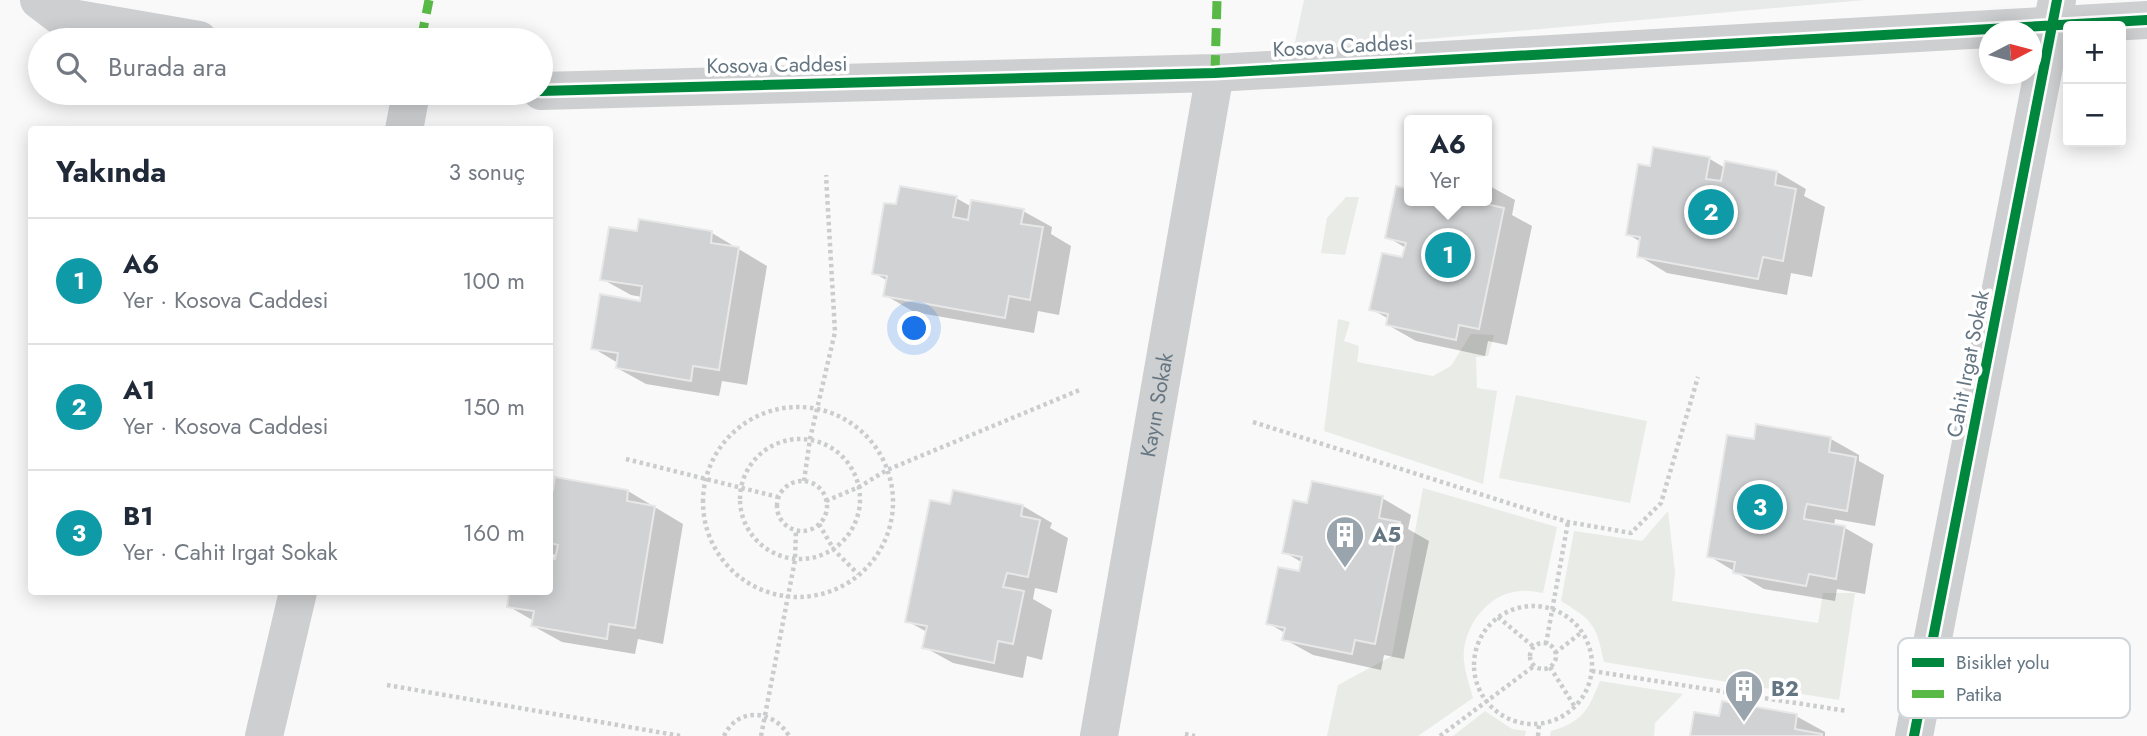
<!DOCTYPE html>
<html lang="tr">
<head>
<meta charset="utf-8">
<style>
	:root { --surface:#fff; --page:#f2f2f3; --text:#1f2937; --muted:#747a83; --line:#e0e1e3; --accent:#56606c }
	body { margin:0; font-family:Jost,sans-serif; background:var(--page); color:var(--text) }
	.controls { position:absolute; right:21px; top:21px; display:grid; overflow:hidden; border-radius:7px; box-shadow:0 4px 18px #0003 }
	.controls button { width:63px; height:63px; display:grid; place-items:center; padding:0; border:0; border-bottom:2px solid var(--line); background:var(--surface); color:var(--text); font:35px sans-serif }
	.compass { position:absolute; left:1979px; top:21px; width:63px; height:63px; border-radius:50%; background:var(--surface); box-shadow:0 4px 18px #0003; rotate:84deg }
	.you { position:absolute; left:915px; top:329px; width:24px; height:24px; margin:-18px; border:5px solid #fff; border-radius:50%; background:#1a73e8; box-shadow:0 0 0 10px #1a73e833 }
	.badge { display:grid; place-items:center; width:46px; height:46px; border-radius:50%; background:var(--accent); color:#fff; font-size:23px; font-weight:700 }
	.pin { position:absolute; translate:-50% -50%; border:4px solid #fff; box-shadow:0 2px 7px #0006 }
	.popup { position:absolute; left:1404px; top:115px; width:88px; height:91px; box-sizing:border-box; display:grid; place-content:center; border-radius:7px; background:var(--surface); filter:drop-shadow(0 2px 5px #0005); font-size:23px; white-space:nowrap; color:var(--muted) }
	.popup b { font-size:26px; color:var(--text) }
	.popup::after { content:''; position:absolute; left:50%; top:100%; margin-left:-14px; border:14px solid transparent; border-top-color:var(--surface) }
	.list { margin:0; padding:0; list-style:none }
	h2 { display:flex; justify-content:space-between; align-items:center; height:91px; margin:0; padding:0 28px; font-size:30px }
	h2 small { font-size:23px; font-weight:400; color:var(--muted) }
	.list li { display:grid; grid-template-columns:46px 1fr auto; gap:21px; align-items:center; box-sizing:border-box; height:126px; padding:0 28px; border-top:2px solid var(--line) }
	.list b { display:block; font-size:26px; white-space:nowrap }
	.list p { margin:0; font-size:23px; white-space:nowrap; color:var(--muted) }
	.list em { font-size:23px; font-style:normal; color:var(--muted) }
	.icon { flex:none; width:38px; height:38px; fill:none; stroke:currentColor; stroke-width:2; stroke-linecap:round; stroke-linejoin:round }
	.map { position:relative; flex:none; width:2147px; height:736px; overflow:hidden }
	.search { position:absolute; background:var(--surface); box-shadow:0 4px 18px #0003; left:28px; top:28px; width:525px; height:77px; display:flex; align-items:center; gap:18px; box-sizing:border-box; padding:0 24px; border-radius:38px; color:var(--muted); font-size:26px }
	.panel { position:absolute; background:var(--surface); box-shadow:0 4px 18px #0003; left:28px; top:126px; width:525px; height:469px; border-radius:7px }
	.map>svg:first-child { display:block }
	.built { fill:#e8e9e9 }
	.green { fill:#e8ebe6 }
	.shadow { fill:#0003 }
	.building { fill:#d0d2d3; stroke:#e8e8e8; stroke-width:2 }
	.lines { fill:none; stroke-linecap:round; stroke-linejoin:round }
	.path { stroke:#cbcccd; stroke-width:4.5; stroke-dasharray:3.5 3.5; stroke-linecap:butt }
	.minor { stroke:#cecfd0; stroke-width:38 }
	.quiet { stroke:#58b947; stroke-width:9; stroke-dasharray:18 9; stroke-linecap:butt }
	.cycleway-casing { stroke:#fff; stroke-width:15 }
	.cycleway { stroke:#00873e; stroke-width:10 }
	.labels { text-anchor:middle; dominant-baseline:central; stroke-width:7; stroke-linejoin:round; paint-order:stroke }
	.street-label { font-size:21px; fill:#657683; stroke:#fff }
	.poi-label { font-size:21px; font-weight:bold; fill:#657683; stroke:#fff; text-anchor:start }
	.key { fill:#fff; stroke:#d1d6da; stroke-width:2 }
	.key-label { font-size:19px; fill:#657683 }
</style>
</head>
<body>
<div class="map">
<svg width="2147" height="736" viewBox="0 0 2147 736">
	<rect width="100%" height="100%" fill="#f9f9f9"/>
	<!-- built -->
	<path class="built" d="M 1304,0 L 1865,0 L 1293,51 Z"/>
	<!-- green -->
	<path class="green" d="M 1346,197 L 1359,197 L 1345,255 L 1321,253 L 1327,218 Z
		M 1338,319 L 1350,322 L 1344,341 L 1359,346 L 1357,362 L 1433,376 L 1451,366 L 1471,334 L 1494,335 L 1488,356 L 1476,357 L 1477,388 L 1497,391 L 1483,484 L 1324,431 Z
		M 1516,395 L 1647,421 L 1630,503 L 1499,478 Z
		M 1423,488 L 1557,527 L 1543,593 C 1536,592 1528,590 1521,591 C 1491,592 1468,621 1464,649 C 1462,665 1469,683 1473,698 L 1418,736 L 1327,736 L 1338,685 L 1392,656 Z
		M 1668,511 L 1675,573 L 1672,601 L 1818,623 L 1823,593 L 1855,593 L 1839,700 L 1604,662 C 1596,625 1594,621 1561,601 L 1574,531 L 1642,541 Z
		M 1600,681 L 1683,694 L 1655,723 L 1654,736 L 1550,736 L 1551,731 C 1583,722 1588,710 1600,681 Z
		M 1485,711 L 1512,729 L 1526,731 L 1525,736 L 1453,736 Z"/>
	<!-- shadow -->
	<path class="shadow" d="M 1655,149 L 1710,159 L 1725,168 L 1726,163 L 1777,172 L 1806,189 L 1804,196 L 1825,207 L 1812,277 L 1791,273 L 1787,295 L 1667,273 L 1639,256 L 1641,242 L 1627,234 L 1651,168 Z
		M 1486,184 L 1515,200 L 1512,215 L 1532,226 L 1507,345 L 1488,341 L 1485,356 L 1416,341 L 1388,325 L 1389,319 L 1371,309 L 1404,259 L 1406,248 L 1387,237 L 1410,201 L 1486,201 Z
		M 956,198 L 972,207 L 1023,211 L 1052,227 L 1051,234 L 1071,246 L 1059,315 L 1038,311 L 1034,333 L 914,312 L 885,295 L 888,281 L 874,273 L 898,206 Z
		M 638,233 L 712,233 L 767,266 L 747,385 L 722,381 L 719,396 L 646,384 L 617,368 L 618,363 L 593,348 L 641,303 L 642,297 L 631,295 L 602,279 Z
		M 1831,439 L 1859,455 L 1859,461 L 1884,475 L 1875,526 L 1835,519 L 1834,526 L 1845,528 L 1873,544 L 1865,594 L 1837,589 L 1835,601 L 1764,589 L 1709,556 L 1755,441 Z
		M 550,491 L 628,491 L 683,524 L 663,644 L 638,639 L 635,654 L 562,642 L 533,626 L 534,621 L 508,606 L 511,592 L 550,592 L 550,560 L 557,561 L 558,555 L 550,554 Z
		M 1382,498 L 1411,515 L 1408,529 L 1429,541 L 1404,659 L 1384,655 L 1381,670 L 1313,655 L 1284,639 L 1285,633 L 1268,623 L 1300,573 L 1303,563 L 1284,552 L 1309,506 Z
		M 951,506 L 1023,506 L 1052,523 L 1050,528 L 1068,538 L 1057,593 L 1035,588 L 1033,599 L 1052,610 L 1042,660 L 1027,656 L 1023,678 L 953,663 L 924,647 L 927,632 L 907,621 Z
		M 1796,716 L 1825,732 L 1825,736 L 1691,736 L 1721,718 Z"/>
	<!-- building -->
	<path class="building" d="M 1653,147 L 1710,157 L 1706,179 L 1721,181 L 1725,161 L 1777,171 L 1775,185 L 1796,189 L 1783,261 L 1763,257 L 1758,279 L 1637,257 L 1640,237 L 1626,235 L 1638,164 L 1650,166 Z
		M 900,186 L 957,196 L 953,217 L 968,220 L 971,200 L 1024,209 L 1021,224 L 1043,227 L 1030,300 L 1009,296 L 1005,318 L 883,296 L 887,276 L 872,274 L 884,203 L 896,204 Z
		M 1396,186 L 1410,189 L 1410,201 L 1483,201 L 1482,203 L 1504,208 L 1479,329 L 1459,325 L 1456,340 L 1386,325 L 1388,314 L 1369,310 L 1382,253 L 1402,257 L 1406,243 L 1385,238 Z
		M 639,219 L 712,231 L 711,243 L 739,247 L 719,370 L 693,366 L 691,381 L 616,368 L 618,353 L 591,349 L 600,294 L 640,301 L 642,286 L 600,280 L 609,227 L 637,231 Z
		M 1756,424 L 1831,437 L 1829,452 L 1856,457 L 1847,511 L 1807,504 L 1805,511 L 1804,519 L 1845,526 L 1836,579 L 1809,574 L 1806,586 L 1733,573 L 1735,562 L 1707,557 L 1727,435 L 1754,439 Z
		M 555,477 L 628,490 L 627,501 L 655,506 L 635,628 L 609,624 L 607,639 L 531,626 L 534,611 L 507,607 L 509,592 L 550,592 L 550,558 L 555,559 L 558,545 L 550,543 L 550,489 L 553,490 Z
		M 1312,481 L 1383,496 L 1379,518 L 1400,522 L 1375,644 L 1355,640 L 1352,654 L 1282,640 L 1285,628 L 1266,624 L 1278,567 L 1299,571 L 1302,557 L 1282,553 L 1293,500 L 1307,503 Z
		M 953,490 L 1023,505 L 1021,516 L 1040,520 L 1028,577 L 1007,573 L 1003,587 L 1024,591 L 1013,644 L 998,641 L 994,663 L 922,648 L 927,626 L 905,622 L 930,500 L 950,504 Z
		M 1722,701 L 1797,714 L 1795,729 L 1822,734 L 1822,736 L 1690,736 L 1694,712 L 1719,716 Z"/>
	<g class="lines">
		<!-- path -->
		<path class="path" d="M703 502a95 95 0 1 1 190 0a95 95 0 1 1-190 0Z
			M 1253,422 L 1568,522 L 1631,533 L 1661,503 L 1698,377
			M740 499a60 60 0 1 1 120 0a60 60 0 1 1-120 0Z
			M 626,459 L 778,497
			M 804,481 L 810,439 L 835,332 L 826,175
			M777 506a25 25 0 1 1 50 0a25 25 0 1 1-50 0Z
			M 826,501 L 859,487 L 887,470 L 1082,389
			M 819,524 L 834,550 L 858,574
			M1474 665a59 59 0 1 1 118 0a59 59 0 1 1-118 0Z
			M 1498,617 L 1534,647
			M1530 656a13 13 0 1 1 26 0a13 13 0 1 1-26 0Z
			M 1546,644 L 1568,522
			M 1555,653 L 1582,632
			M 1550,667 L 1575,707
			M 1592,671 L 1847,711
			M 387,685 L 681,736
			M 1185,734 L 1195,736
			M 724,736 C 738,706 774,710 789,736
			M 761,736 L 795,560 L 796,530
			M 1440,736 L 1534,666
			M 1538,736 L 1539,725"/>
		<!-- minor -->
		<g class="minor">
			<path d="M 39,0 L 60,16 L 199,40"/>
			<path d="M 541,91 L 1215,73 L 2147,20"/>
			<path d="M 404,130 L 411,93"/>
			<path d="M 264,736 L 298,592"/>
			<path id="s1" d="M 1099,736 L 1215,73"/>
			<path d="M 1914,736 L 2057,0"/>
		</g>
		<!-- quiet -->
		<path class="quiet" d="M 421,40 L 429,0
			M 1215,73 L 1217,0"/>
		<!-- cycleway casing -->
		<g class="cycleway-casing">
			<path id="cycleway" d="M 541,91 L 1215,73 L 2147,20
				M 1914,736 L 2057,0"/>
		</g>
		<!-- cycleway -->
		<use href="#cycleway" class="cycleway"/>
	</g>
	<!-- icons -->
	<defs>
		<g id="building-pin" transform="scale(2.0125)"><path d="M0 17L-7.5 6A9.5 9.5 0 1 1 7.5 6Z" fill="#99a4ac" stroke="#fff"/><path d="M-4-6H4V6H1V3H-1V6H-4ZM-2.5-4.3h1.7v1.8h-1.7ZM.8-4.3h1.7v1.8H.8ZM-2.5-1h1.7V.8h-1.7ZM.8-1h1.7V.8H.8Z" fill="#fff"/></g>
	</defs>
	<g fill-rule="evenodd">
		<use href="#building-pin" x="1345" y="535"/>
		<use href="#building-pin" x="1744" y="689"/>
	</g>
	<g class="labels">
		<!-- street labels -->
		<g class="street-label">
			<text transform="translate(1343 46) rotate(-3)">Kosova Caddesi</text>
			<text transform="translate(777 65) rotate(-1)">Kosova Caddesi</text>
			<text transform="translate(1968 364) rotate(-79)">Cahit Irgat Sokak</text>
			<text stroke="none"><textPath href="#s1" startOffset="336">Kayın Sokak</textPath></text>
		</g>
		<!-- poi labels -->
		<g class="poi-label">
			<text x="1372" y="535">A5</text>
			<text x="1771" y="689">B2</text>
		</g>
	</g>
	<!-- legend -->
	<rect x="1898" y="638" width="232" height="80" rx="10" class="key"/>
	<rect x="1912" y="658" width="32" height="9" fill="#00873e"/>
	<rect x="1912" y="690" width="32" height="8" fill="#58b947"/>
	<g class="key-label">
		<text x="1956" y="669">Bisiklet yolu</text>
		<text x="1956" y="701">Patika</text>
	</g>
</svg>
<div class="controls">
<button>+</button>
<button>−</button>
</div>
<svg class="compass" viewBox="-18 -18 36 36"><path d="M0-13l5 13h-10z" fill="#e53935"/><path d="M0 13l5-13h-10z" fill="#747a83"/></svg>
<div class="you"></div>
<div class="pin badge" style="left:1448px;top:255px;background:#0f9aa8">1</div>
<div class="popup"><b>A6</b>Yer</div>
<div class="pin badge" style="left:1711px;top:212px;background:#0f9aa8">2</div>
<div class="pin badge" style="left:1760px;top:507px;background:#0f9aa8">3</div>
<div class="search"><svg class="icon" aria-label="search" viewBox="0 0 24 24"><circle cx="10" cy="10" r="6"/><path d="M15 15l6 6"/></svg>Burada ara</div>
<section class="panel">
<h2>Yakında<small>3 sonuç</small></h2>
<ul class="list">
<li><span class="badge" style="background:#0f9aa8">1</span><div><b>A6</b><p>Yer · Kosova Caddesi</p></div><em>100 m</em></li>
<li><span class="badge" style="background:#0f9aa8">2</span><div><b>A1</b><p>Yer · Kosova Caddesi</p></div><em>150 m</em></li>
<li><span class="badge" style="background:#0f9aa8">3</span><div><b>B1</b><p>Yer · Cahit Irgat Sokak</p></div><em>160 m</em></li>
</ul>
</section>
</div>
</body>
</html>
